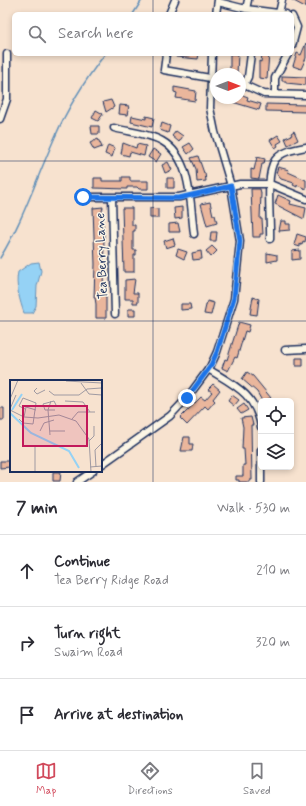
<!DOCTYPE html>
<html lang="en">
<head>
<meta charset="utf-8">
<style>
	:root { --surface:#fff; --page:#f2f2f3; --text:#2b2b33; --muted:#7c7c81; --line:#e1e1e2; --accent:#d1495b }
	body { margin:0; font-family:Mynerve,sans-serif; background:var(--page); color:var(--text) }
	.controls { position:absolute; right:12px; bottom:12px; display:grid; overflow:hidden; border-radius:6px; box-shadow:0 2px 6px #0003 }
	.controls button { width:36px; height:36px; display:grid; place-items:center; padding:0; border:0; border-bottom:1px solid var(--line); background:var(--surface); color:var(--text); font:20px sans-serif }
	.compass { position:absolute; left:210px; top:68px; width:36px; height:36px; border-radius:50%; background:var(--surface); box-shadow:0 2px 6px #0003; rotate:90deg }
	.stop { position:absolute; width:12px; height:12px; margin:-9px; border:3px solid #1a73e8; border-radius:50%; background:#fff }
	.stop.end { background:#1a73e8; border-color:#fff; box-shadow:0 1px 4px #0008 }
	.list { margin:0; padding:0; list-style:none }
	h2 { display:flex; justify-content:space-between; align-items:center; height:52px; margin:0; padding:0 16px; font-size:17px }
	h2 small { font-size:13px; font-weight:400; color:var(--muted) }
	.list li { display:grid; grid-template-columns:26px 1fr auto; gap:12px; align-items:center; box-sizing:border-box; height:72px; padding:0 16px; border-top:1px solid var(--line) }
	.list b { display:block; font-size:15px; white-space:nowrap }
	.list p { margin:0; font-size:13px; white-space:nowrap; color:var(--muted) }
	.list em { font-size:13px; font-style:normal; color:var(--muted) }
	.icon { flex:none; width:22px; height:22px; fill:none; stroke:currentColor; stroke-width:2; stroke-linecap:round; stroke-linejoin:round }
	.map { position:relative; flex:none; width:306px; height:482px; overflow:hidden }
	.search { position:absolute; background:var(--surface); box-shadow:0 2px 6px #0003; left:12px; right:12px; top:12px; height:44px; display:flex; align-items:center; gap:10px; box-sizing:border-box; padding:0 14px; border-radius:6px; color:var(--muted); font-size:15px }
	.sheet { height:268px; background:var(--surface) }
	nav { display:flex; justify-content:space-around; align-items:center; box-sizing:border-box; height:56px; border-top:1px solid var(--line); background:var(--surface); font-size:11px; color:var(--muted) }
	nav a { display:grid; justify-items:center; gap:2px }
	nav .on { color:var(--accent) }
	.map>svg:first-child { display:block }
	.water { fill:#95d2f5; stroke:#6491b9 }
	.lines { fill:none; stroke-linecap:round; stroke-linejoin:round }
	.stream { stroke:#6491b9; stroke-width:1.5 }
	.building { fill:#eab69c; stroke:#1b2f5e }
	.minor-casing { stroke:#1b2f5e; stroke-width:9 }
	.minor { stroke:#fcf5e5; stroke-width:6 }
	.route { stroke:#1a73e8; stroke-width:5 }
	.grid { fill:none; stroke:#1b2f5e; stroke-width:1; stroke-opacity:0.55 }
	.labels { text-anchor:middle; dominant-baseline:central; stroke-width:3; stroke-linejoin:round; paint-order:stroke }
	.street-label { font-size:13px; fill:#1b2f5e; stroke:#fcf5e5 }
	.inset-river { fill:none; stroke:#95d2f5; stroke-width:2 }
	.inset-road { fill:none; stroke:#9f9aa2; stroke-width:1 }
	.view { fill:#c2185b; fill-opacity:0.15; stroke:#c2185b; stroke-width:2 }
	.inset-edge { fill:none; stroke:#1b2f5e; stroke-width:2 }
</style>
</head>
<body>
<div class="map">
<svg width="306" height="482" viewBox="0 0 306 482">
	<rect width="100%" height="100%" fill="#f7e2cf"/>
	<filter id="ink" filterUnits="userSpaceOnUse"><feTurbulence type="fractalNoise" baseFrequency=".025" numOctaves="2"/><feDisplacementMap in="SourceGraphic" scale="8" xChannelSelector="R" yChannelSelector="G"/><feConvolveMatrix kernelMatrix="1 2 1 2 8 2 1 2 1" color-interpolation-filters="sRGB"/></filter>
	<g filter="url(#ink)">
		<!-- water -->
		<path class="water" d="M 39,262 L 41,271 L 37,286 L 36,306 L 32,313 L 24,313 C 20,301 15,285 18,272 L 31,263 Z"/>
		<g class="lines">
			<!-- stream -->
			<path class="stream" d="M 133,14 L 142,0
				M 0,258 C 23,221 37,177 55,137 C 67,109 86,79 105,54"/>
		</g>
		<!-- building -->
		<path class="building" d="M 292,0 L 306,0 L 306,4 L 305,7 Z
			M 306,43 L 306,58 L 301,69 L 293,66 L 297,53 L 301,55 Z
			M 176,54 L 199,54 L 198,59 L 176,57 Z
			M 230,54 L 238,54 L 237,74 L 230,74 Z
			M 262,54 L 269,54 L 267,79 L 259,78 L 259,61 L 261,62 Z
			M 282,76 L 306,77 L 306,85 L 286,83 L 286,81 L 282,81 Z
			M 174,87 L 196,91 L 195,101 L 176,98 L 177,93 L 174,92 Z
			M 240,94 L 248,97 L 247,100 L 261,104 L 259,110 L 229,101 L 230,98 L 240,98 Z
			M 111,100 L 114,107 L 106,112 L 103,102 Z
			M 266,104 L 306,105 L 306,112 L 266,111 Z
			M 120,105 L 129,106 L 127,115 L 119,114 Z
			M 96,110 L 103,114 L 98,121 L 92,118 Z
			M 132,116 L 146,119 L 146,116 L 154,118 L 152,127 L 131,122 Z
			M 162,123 L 170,126 L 168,133 L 160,130 Z
			M 91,126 L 99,126 L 99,134 L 92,134 Z
			M 176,131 L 183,136 L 179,142 L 172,136 Z
			M 294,131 L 298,140 L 288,145 L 285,138 L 292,135 L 291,133 Z
			M 278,135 L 282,141 L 277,144 L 278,146 L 275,148 L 270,140 Z
			M 98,139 L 102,147 L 94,150 L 90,143 Z
			M 123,143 L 136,148 L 137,144 L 146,146 L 144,156 L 130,152 L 129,156 L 121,154 Z
			M 190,143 L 194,149 L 188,154 L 183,147 Z
			M 108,145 L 115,148 L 112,157 L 105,154 Z
			M 153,149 L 161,154 L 156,162 L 148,157 Z
			M 198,156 L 204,173 L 205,173 L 206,181 L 197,182 L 196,169 L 191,158 Z
			M 257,157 L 265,159 L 264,164 L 262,164 L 259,179 L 251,178 L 251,169 L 254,170 Z
			M 168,162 L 172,170 L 165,173 L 162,165 Z
			M 278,167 L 289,170 L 288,172 L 306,180 L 306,189 L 297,185 L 297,187 L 293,185 L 294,183 L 281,179 L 276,173 Z
			M 122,177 L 130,177 L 130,181 L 148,181 L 148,189 L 139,189 L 137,187 L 127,187 L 127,189 L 94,188 L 94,178 L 102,178 L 102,181 L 122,181 Z
			M 167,178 L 174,178 L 174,188 L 167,188 Z
			M 251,189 L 260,189 L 261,193 L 260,219 L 262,219 L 263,234 L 260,234 L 260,237 L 253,237 Z
			M 278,195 L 291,201 L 290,204 L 306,208 L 304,219 L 275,204 Z
			M 210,202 L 213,215 L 215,215 L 217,223 L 207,226 L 201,204 Z
			M 103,207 L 102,211 L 104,235 L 103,293 L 106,297 L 106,318 L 96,318 L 96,304 L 95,298 L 94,298 L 95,264 L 93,208 Z
			M 182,207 L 182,218 L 175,219 L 174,208 Z
			M 122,208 L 132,208 L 132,225 L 135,225 L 135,231 L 133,231 L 133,250 L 136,250 L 136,255 L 134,255 L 134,272 L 124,272 Z
			M 150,208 L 158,209 L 158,218 L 150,218 Z
			M 281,221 L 286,221 L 286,224 L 290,224 L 290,230 L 279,231 Z
			M 178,223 L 180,232 L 169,232 L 169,224 Z
			M 211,232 L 217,232 L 216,241 L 210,241 Z
			M 297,234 L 306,237 L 305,242 L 303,241 L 302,245 L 300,244 L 300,247 L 294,245 Z
			M 173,238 L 175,245 L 166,248 L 164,241 Z
			M 212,246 L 217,251 L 211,257 L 206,251 Z
			M 178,249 L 187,252 L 184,259 L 176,255 Z
			M 300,250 L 300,259 L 292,260 L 292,251 Z
			M 201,251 L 202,259 L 193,260 L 192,253 Z
			M 267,253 L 277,255 L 277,260 L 267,262 Z
			M 135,279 L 133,293 L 138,293 L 138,303 L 133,303 L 133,299 L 125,299 L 125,280 Z
			M 253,297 L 259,299 L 257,315 L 250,314 Z
			M 207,301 L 214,303 L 211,315 L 204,314 Z
			M 181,304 L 190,304 L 191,309 L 181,310 Z
			M 128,309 L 135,309 L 135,316 L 128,316 Z
			M 239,322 L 250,325 L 248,332 L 245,331 L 237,358 L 235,357 L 228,371 L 222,368 L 225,359 L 227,360 Z
			M 296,358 L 303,358 L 303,366 L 296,366 Z
			M 247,372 L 253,376 L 271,398 L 262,401 L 257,392 L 242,379 Z
			M 213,384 L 220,390 L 213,399 L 215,401 L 208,409 L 205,406 L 187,425 L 180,418 L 201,397 L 205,400 L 212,392 L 208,389 Z
			M 232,395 L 239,400 L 234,406 L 228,401 Z
			M 244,404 L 248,410 L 241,414 L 237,409 Z
			M 0,408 L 4,408 L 4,420 L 0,420 Z
			M 251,417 L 253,425 L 251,425 L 252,480 L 250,480 L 250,482 L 239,482 L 239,480 L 236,480 L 236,476 L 243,476 L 243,465 L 245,465 L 244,449 L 242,449 L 243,427 L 241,418 Z
			M 184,437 L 190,437 L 190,444 L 193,444 L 192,451 L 181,451 Z
			M 0,461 L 9,461 L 10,467 L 0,468 Z
			M 53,472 L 61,472 L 60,481 L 53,481 Z"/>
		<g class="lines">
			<!-- minor casing -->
			<g class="minor-casing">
				<path id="minor" d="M 218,2 L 246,9 L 286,14
					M 246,9 L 248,0
					M 279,13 L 282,0
					M 169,14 L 175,0
					M 216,14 L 218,0
					M 292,16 L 297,27 L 292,46
					M 166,54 L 164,70 L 216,79
					M 240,83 L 264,94 L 306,95
					M 244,85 L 248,77 L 251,54
					M 275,94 L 275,78 L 288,54
					M 0,119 L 7,99 L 7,54
					M 114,128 C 129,132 148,133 162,141 C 192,158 190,204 194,234
					M 83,197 L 179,197 L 240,184 L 270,184 L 306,199
					M 112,198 L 115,314
					M 270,239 C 271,222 265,173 275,160 C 282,151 296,149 306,147
					M 285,350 L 306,349
					M 208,369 C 234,385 256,394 261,427
					M 101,465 L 170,416 L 187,398 L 210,367 L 217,352 L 234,299 L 240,241 L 231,186 L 215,132 L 210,108 L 212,54
					M 77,482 L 93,471
					M 261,482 L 261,450"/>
			</g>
			<!-- minor -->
			<use href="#minor" class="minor"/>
		</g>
	</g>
	<g class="lines" filter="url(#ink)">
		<!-- route -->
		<path class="route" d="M 83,197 L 179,198 L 231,186 L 240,241 L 234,298 L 217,352 L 210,367 L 187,398"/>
	</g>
	<!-- grid -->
	<path class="grid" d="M 153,0 L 153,14M 153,54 L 153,482M 0,161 L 306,161M 0,321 L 306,321"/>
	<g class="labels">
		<!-- street labels -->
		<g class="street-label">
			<text transform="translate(102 256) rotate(-92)">Tea Berry Lane</text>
		</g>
	</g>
	<!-- overview -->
	<g transform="translate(10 380)">
		<rect width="92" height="92" fill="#f7e2cf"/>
		<path class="inset-river" d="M 2,30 L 12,14M 0,33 L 21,53 L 59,71 L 69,88"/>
		<path class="inset-road" d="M 56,1 L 92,3M 71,3 L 79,14 L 92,15M 27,8 L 24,11 L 27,14 L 35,10M 39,11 L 44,15 L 69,15 L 77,9 L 91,8M 0,19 L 8,0M 55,21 L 73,22 L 80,32M 0,29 L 6,15M 0,30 L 14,37 L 28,38 L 49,35 L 66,41 L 79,59 L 81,92M 45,30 L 35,30 L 33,24 L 44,21 L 46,25M 14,37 L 16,27 L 26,30M 9,39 L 13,43 L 23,44 L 26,23 L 13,18 L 9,26 L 15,29M 62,39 L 68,32 L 85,32M 30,51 L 34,43 L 44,40M 40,51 L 55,51M 40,55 L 38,30 L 41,21M 79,61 L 84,56 L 84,46M 80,87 L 92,86M 86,87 L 85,70 L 92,63M 25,92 L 25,65"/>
		<path class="view" d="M 13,26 L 77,26 L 77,66 L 13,66 Z"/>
		<rect width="92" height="92" class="inset-edge"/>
	</g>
</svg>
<div class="controls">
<button><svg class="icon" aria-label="locate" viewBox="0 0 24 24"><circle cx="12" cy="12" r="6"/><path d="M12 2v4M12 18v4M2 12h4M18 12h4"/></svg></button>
<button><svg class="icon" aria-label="layers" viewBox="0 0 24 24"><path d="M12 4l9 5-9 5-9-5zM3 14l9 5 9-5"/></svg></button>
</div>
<svg class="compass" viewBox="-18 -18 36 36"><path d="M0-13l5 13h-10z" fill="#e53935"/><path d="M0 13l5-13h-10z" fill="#7c7c81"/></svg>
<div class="stop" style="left:83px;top:197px"></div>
<div class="stop end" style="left:187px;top:398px"></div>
<div class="search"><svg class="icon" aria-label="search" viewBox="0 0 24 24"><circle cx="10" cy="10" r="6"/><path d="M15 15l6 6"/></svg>Search here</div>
</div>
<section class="sheet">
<h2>7 min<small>Walk · 530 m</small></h2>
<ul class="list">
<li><svg class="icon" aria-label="ahead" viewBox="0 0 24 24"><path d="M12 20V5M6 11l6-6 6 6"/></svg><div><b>Continue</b><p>Tea Berry Ridge Road</p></div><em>210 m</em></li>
<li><svg class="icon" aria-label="right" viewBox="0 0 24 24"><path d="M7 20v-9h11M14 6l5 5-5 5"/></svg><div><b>Turn right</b><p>Swaim Road</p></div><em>320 m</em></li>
<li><svg class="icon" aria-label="arrive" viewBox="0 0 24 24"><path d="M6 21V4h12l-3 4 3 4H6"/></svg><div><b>Arrive at destination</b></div></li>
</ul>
</section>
<nav>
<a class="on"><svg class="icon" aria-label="map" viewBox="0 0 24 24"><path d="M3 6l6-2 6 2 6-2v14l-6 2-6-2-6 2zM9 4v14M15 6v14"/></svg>Map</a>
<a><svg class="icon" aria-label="directions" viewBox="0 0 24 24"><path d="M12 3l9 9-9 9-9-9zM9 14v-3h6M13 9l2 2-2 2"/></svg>Directions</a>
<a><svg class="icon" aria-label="saved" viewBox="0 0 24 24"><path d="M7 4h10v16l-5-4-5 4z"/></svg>Saved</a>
</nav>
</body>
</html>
